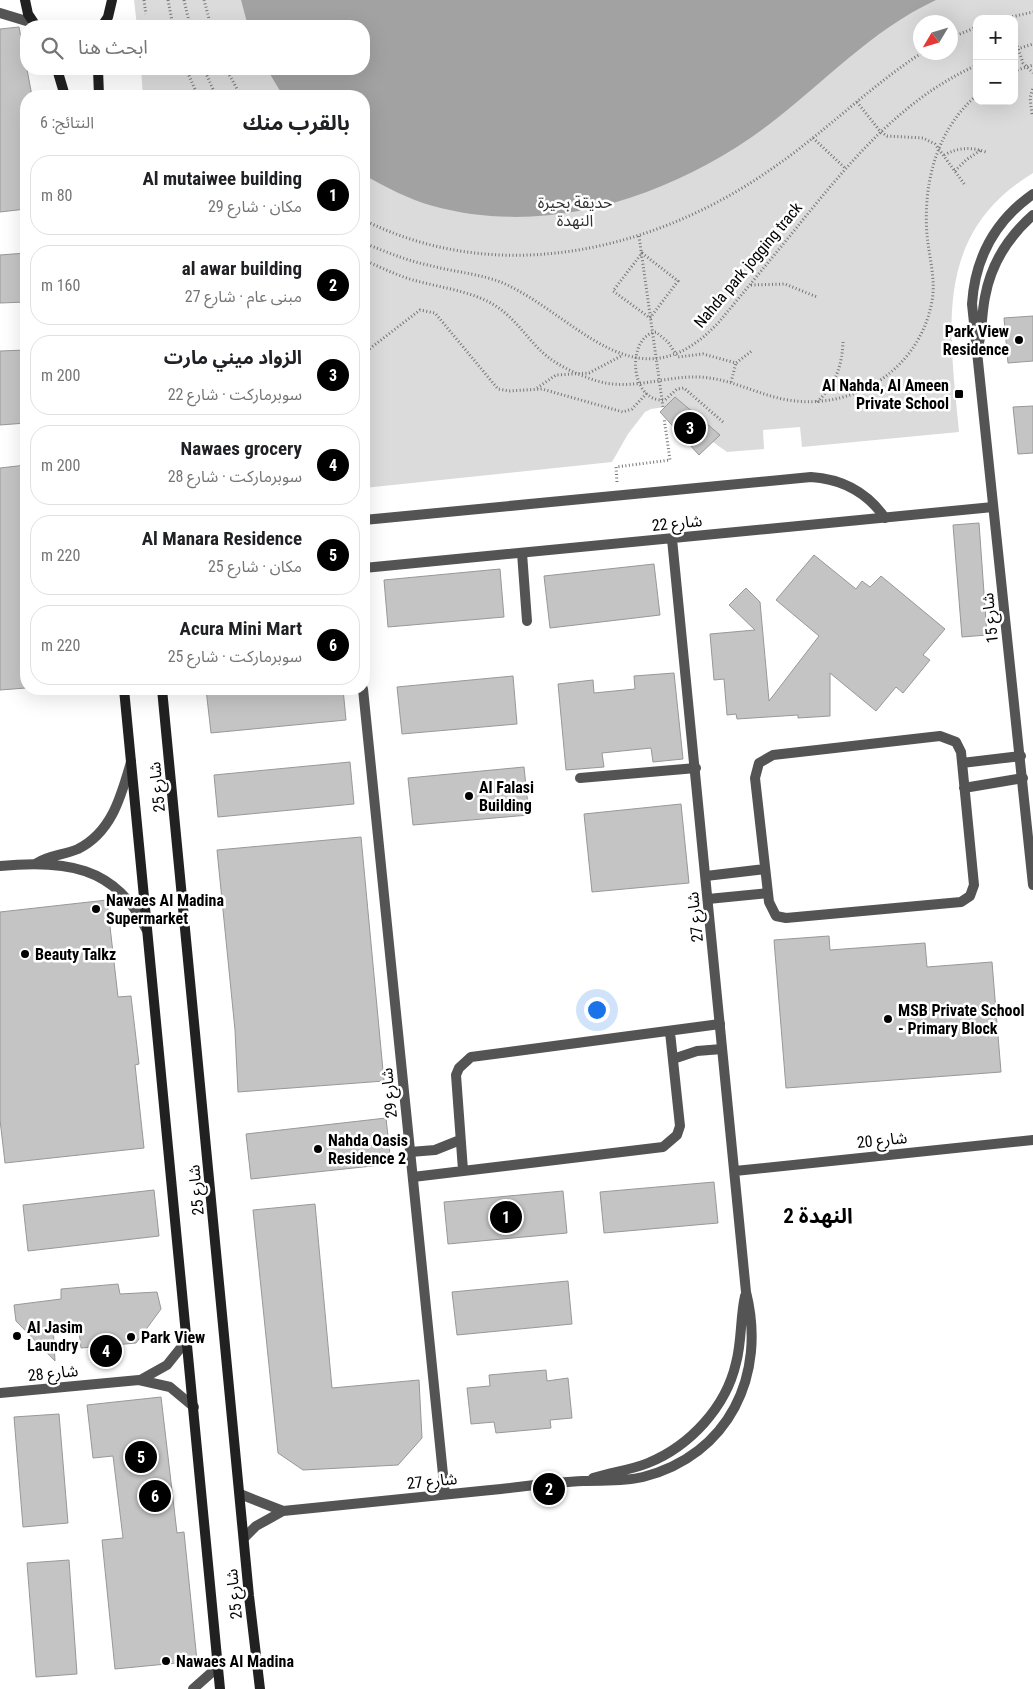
<!DOCTYPE html>
<html lang="ar">
<head>
<meta charset="utf-8">
<style>
	:root { --surface:#fff; --page:#f6f6f6; --text:#202124; --muted:#757577; --line:#e0e0e0; --accent:#000 }
	body { margin:0; font-family:"Roboto Condensed","Noto Sans Arabic",sans-serif; background:var(--page); color:var(--text); direction:rtl }
	.controls { position:absolute; right:15px; top:15px; display:grid; overflow:hidden; border-radius:10px; box-shadow:0 5px 20px #0002 }
	.controls button { width:45px; height:45px; display:grid; place-items:center; padding:0; border:0; border-bottom:1px solid var(--line); background:var(--surface); color:var(--text); font:25px sans-serif }
	.compass { position:absolute; left:913px; top:15px; width:45px; height:45px; border-radius:50%; background:var(--surface); box-shadow:0 5px 20px #0002; rotate:232deg }
	.you { position:absolute; left:596px; top:1009px; width:18px; height:18px; margin:-12px; border:4px solid #fff; border-radius:50%; background:#1a73e8; box-shadow:0 0 0 8px #1a73e833 }
	.badge { display:grid; place-items:center; width:32px; height:32px; border-radius:50%; background:var(--accent); color:#fff; font-size:16px; font-weight:700 }
	.pin { position:absolute; translate:-50% -50%; border:2px solid #fff; box-shadow:0 1px 5px #0006 }
	.list { margin:0; padding:0; list-style:none }
	h2 { display:flex; justify-content:space-between; align-items:center; height:65px; margin:0; padding:0 20px; font-size:21px }
	h2 small { font-size:16px; font-weight:400; color:var(--muted) }
	.list li { display:grid; grid-template-columns:32px 1fr auto; gap:15px; align-items:center; box-sizing:border-box; height:80px; margin:0 10px 10px; padding:0 10px; border:1px solid var(--line); border-radius:20px }
	.list b { display:block; font-size:19px; white-space:nowrap }
	.list p { margin:0; font-size:16px; white-space:nowrap; color:var(--muted) }
	.list em { font-size:16px; font-style:normal; color:var(--muted) }
	.icon { flex:none; width:28px; height:28px; fill:none; stroke:currentColor; stroke-width:2; stroke-linecap:round; stroke-linejoin:round }
	.map { position:relative; flex:none; width:1033px; height:1689px; overflow:hidden; direction:ltr }
	.search { position:absolute; background:var(--surface); box-shadow:0 5px 20px #0002; left:20px; top:20px; width:350px; height:55px; display:flex; align-items:center; gap:12px; box-sizing:border-box; padding:0 18px; border-radius:20px; color:var(--muted); font-size:19px }
	.panel { position:absolute; background:var(--surface); box-shadow:0 5px 20px #0002; left:20px; top:90px; width:350px; height:605px; border-radius:20px; direction:rtl }
	.map>svg:first-child { display:block }
	.green { fill:#dbdbdb; fill-rule:evenodd }
	.water { fill:#a2a2a2 }
	.building { fill:#c4c4c4; stroke:#989898 }
	.lines { fill:none; stroke-linecap:round; stroke-linejoin:round }
	.path { stroke:#767676; stroke-width:3; stroke-dasharray:1 2.5; stroke-linecap:butt }
	.lane { stroke:#545454; stroke-width:10 }
	.street { stroke:#545454; stroke-width:10 }
	.secondary { stroke:#212121; stroke-width:10 }
	.poi-dot { fill:#000; stroke:#fff; stroke-width:2 }
	.labels { text-anchor:middle; dominant-baseline:central; stroke-width:5; stroke-linejoin:round; paint-order:stroke }
	.park-label { font-size:16px; fill:#323232; stroke:#fff }
	.street-label { font-size:16px; fill:#000; stroke:#fff }
	.poi-label { font-size:16px; font-weight:bold; fill:#000; stroke:#fff; text-anchor:start }
	.district-label { font-size:21px; font-weight:bold; fill:#000; stroke:#fff }
</style>
</head>
<body>
<div class="map">
<svg width="1033" height="1689" viewBox="0 0 1033 1689">
	<rect width="100%" height="100%" fill="#fff"/>
	<!-- green -->
	<path class="green" d="M 134,0 L 1033,0 L 1033,173 C 931,235 950,332 959,432 L 802,447 L 800,427 L 763,430 L 764,449 L 727,452 L 713,442 L 719,435 L 675,397 L 665,407 L 651,409 L 645,412 L 628,434 L 612,462 L 364,488 L 364,96 L 143,96 L 141,69 L 364,69 L 364,26 L 137,26 ZM 977,19 L 1014,19 L 1014,101 L 977,101 ZM 920,22 L 950,22 L 950,52 L 920,52 Z"/>
	<!-- water -->
	<path class="water" d="M 241,0 L 936,0 C 871,30 823,84 767,126 C 673,196 549,238 433,206 C 408,199 386,187 364,175 L 364,96 L 283,96 L 267,69 L 364,69 L 364,26 L 248,26 Z"/>
	<!-- building -->
	<path class="building" d="M 19,27 L 32,96 L 26,96 L 26,209 L 0,212 L 0,29 Z
		M 26,253 L 26,302 L 0,303 L 0,255 Z
		M 1033,316 L 1033,361 L 1008,363 L 1004,318 Z
		M 26,350 L 26,423 L 0,425 L 0,351 Z
		M 675,397 L 720,435 L 699,455 L 660,412 Z
		M 1033,406 L 1033,453 L 1018,454 L 1013,407 Z
		M 26,465 L 26,688 L 0,690 L 0,468 Z
		M 979,523 L 987,635 L 962,637 L 953,525 Z
		M 814,555 L 856,589 L 862,581 L 870,587 L 881,576 L 945,629 L 923,655 L 930,660 L 903,693 L 896,687 L 876,711 L 830,673 L 830,716 L 798,718 L 798,715 L 737,719 L 736,714 L 727,715 L 724,679 L 714,680 L 710,634 L 755,630 L 729,605 L 746,588 L 760,602 L 769,701 L 819,636 L 776,600 Z
		M 654,564 L 660,615 L 550,628 L 544,576 Z
		M 500,569 L 504,617 L 388,627 L 384,580 Z
		M 674,673 L 683,759 L 653,762 L 651,748 L 602,753 L 604,767 L 566,770 L 558,684 L 593,680 L 594,693 L 635,689 L 634,676 Z
		M 513,676 L 517,724 L 402,734 L 397,687 Z
		M 206,689 L 343,689 L 346,720 L 211,733 Z
		M 350,762 L 354,804 L 218,817 L 214,775 Z
		M 524,767 L 529,815 L 413,825 L 408,778 Z
		M 681,804 L 689,883 L 592,892 L 584,814 Z
		M 361,837 L 384,1081 L 238,1092 L 235,1030 L 217,850 Z
		M 107,900 L 118,997 L 131,996 L 139,1064 L 135,1065 L 144,1148 L 5,1163 L 0,1120 L 0,912 Z
		M 829,936 L 830,950 L 925,943 L 927,967 L 992,962 L 1001,1072 L 786,1088 L 774,940 Z
		M 386,1118 L 391,1164 L 251,1179 L 246,1134 Z
		M 714,1182 L 718,1223 L 604,1233 L 600,1192 Z
		M 154,1190 L 159,1236 L 28,1251 L 23,1205 Z
		M 563,1191 L 567,1233 L 448,1244 L 444,1202 Z
		M 315,1204 L 332,1388 L 419,1380 L 422,1438 L 398,1465 L 303,1470 L 278,1453 L 253,1210 Z
		M 568,1281 L 572,1324 L 457,1335 L 452,1292 Z
		M 118,1284 L 120,1294 L 157,1292 L 161,1309 L 136,1343 L 81,1348 L 78,1322 L 53,1325 L 55,1361 L 16,1321 L 14,1305 L 61,1299 L 61,1289 Z
		M 546,1370 L 547,1381 L 568,1378 L 572,1418 L 550,1420 L 551,1428 L 496,1433 L 494,1422 L 471,1424 L 467,1388 L 490,1386 L 489,1375 Z
		M 161,1397 L 177,1533 L 184,1532 L 197,1661 L 115,1669 L 102,1540 L 123,1538 L 113,1456 L 93,1458 L 87,1405 Z
		M 59,1414 L 68,1523 L 23,1527 L 14,1417 Z
		M 69,1560 L 77,1674 L 36,1677 L 27,1563 Z"/>
	<g class="lines">
		<!-- path -->
		<path class="path" d="M 144,0 L 146,14
			M 168,0 L 173,26
			M 184,0 L 190,26
			M 204,0 L 211,26
			M 1002,19 L 1033,12
			M 1014,36 L 1023,63 L 1033,73
			M 950,38 L 977,27
			M 1014,50 L 1033,44
			M 186,69 L 198,96
			M 204,69 L 216,96
			M 226,69 L 241,96
			M 1014,71 L 1033,65
			M 857,102 L 880,131 L 887,136 L 923,138 L 935,144 L 965,185
			M 1032,114 L 1030,98 L 1033,88
			M 813,138 L 845,168
			M 944,155 C 959,147 971,147 986,152
			M 955,171 L 966,160 L 981,150
			M 364,220 C 497,287 652,252 770,170 C 823,134 869,87 923,52
			M 639,236 L 663,407
			M 364,243 C 386,252 408,261 432,266 C 455,272 481,274 503,283 C 579,317 637,410 719,322 C 748,287 777,252 806,216 C 855,156 904,98 977,65
			M 642,253 L 678,281 L 650,318 L 613,291 Z
			M 364,260 C 380,267 396,275 413,280 C 438,287 465,290 489,302 C 510,313 521,330 537,347 C 552,363 573,373 594,380 C 629,392 663,376 698,377 C 731,378 757,395 788,400 C 854,411 920,369 932,301 C 936,279 929,257 927,235 C 923,184 936,130 977,95
			M 751,285 L 785,284 L 817,297
			M 364,353 L 420,310 L 435,313 L 498,389 L 509,391 L 542,389 L 623,412 L 632,409 L 647,393
			M 731,382 L 736,363
			M 537,388 L 556,375 L 589,373 L 623,355
			M 817,402 C 835,385 842,367 843,342
			M 723,422 L 684,388 L 677,389 L 665,400 C 629,403 626,336 656,332 L 668,342 L 678,357 L 703,354 L 736,363 L 753,350
			M 617,482 L 616,467 L 670,460 L 664,418"/>
		<!-- lane -->
		<path class="lane" d="M 364,520 L 811,477 C 842,479 867,492 885,518
			M 522,553 L 527,621
			M 940,736 L 956,742 L 961,752 L 974,885 L 970,896 L 961,902 L 786,918 L 776,916 L 769,902 L 755,778 L 759,763 L 773,755 Z
			M 962,763 L 1021,756
			M 580,778 L 696,768
			M 964,788 L 1023,778
			M 706,876 L 765,869
			M 708,899 L 768,893
			M 673,1059 L 697,1051 L 722,1049
			M 410,1152 L 435,1150 L 460,1140
			M 463,1170 L 456,1075 L 459,1068 L 471,1057 L 720,1024
			M 413,1177 L 663,1147 L 677,1135 L 680,1126 L 670,1032"/>
		<!-- street -->
		<path class="street" d="M 0,13 L 33,23
			M 1033,194 C 995,221 975,258 972,304 L 1033,885
			M 979,343 C 982,328 982,312 985,297 C 991,264 1008,237 1033,215
			M 364,568 L 993,507
			M 363,689 L 445,1494
			M 37,863 C 50,855 64,855 78,849 C 112,832 121,796 131,762
			M 0,866 C 63,860 116,865 146,929
			M 735,1171 L 1033,1140
			M 142,1379 L 167,1365 L 187,1340
			M 0,1393 L 139,1380 L 170,1387 L 194,1407
			M 593,1478 C 612,1472 631,1470 648,1463 C 690,1446 726,1407 736,1363 C 742,1341 740,1318 745,1296
			M 240,1494 L 283,1511
			M 244,1538 L 256,1526 L 283,1511 C 355,1504 428,1496 501,1489 C 528,1486 556,1482 583,1481 C 603,1480 623,1482 643,1477 C 729,1455 767,1375 746,1292 L 672,539
			M 193,1689 L 211,1673 L 217,1664"/>
		<!-- secondary -->
		<path class="secondary" d="M 25,0 L 28,14 L 36,26
			M 102,26 L 108,17 L 112,0
			M 57,69 L 65,96
			M 98,69 L 99,96
			M 124,689 L 220,1689
			M 162,689 L 249,1596 L 260,1689"/>
	</g>
	<!-- markers -->
	<g class="poi-dot">
		<circle cx="1019" cy="340" r="5"/>
		<rect x="954" y="389" width="10" height="10" rx="2.5"/>
		<circle cx="469" cy="796" r="5"/>
		<circle cx="96" cy="909" r="5"/>
		<circle cx="25" cy="954" r="5"/>
		<circle cx="888" cy="1019" r="5"/>
		<circle cx="318" cy="1149" r="5"/>
		<circle cx="17" cy="1336" r="5"/>
		<circle cx="131" cy="1337" r="5"/>
		<circle cx="166" cy="1661" r="5"/>
	</g>
	<g class="labels">
		<!-- park labels -->
		<g class="park-label">
			<text x="575" y="202">حديقة بحيرة<tspan x="575" dy="18">النهدة</tspan></text>
		</g>
		<!-- street labels -->
		<g class="street-label">
			<text transform="translate(748 265) rotate(-50)">Nahda park jogging track</text>
			<text transform="translate(677 523) rotate(-6)">شارع 22</text>
			<text transform="translate(990 618) rotate(-96)">شارع 15</text>
			<text transform="translate(157 787) rotate(-96)">شارع 25</text>
			<text transform="translate(695 917) rotate(-96)">شارع 27</text>
			<text transform="translate(389 1093) rotate(-96)">شارع 29</text>
			<text transform="translate(882 1140) rotate(-6)">شارع 20</text>
			<text transform="translate(196 1190) rotate(-95)">شارع 25</text>
			<text transform="translate(53 1373) rotate(-6)">شارع 28</text>
			<text transform="translate(432 1481) rotate(-6)">شارع 27</text>
			<text transform="translate(234 1594) rotate(-96)">شارع 25</text>
		</g>
		<!-- poi labels -->
		<g class="poi-label">
			<text x="1009" y="331" text-anchor="end">Park View<tspan x="1009" dy="18">Residence</tspan></text>
			<text x="949" y="385" text-anchor="end">Al Nahda, Al Ameen<tspan x="949" dy="18">Private School</tspan></text>
			<text x="479" y="787">Al Falasi<tspan x="479" dy="18">Building</tspan></text>
			<text x="106" y="900">Nawaes Al Madina<tspan x="106" dy="18">Supermarket</tspan></text>
			<text x="35" y="954">Beauty Talkz</text>
			<text x="898" y="1010">MSB Private School<tspan x="898" dy="18">- Primary Block</tspan></text>
			<text x="328" y="1140">Nahda Oasis<tspan x="328" dy="18">Residence 2</tspan></text>
			<text x="27" y="1327">Al Jasim<tspan x="27" dy="18">Laundry</tspan></text>
			<text x="141" y="1337">Park View</text>
			<text x="176" y="1661">Nawaes Al Madina</text>
		</g>
		<!-- district labels -->
		<g class="district-label">
			<text x="818" y="1216">النهدة 2</text>
		</g>
	</g>
</svg>
<div class="controls">
<button>+</button>
<button>−</button>
</div>
<svg class="compass" viewBox="-18 -18 36 36"><path d="M0-13l5 13h-10z" fill="#e53935"/><path d="M0 13l5-13h-10z" fill="#757577"/></svg>
<div class="you"></div>
<div class="pin badge" style="left:506px;top:1217px">1</div>
<div class="pin badge" style="left:549px;top:1489px">2</div>
<div class="pin badge" style="left:690px;top:428px">3</div>
<div class="pin badge" style="left:106px;top:1351px">4</div>
<div class="pin badge" style="left:141px;top:1457px">5</div>
<div class="pin badge" style="left:155px;top:1496px">6</div>
<div class="search"><svg class="icon" aria-label="search" viewBox="0 0 24 24"><circle cx="10" cy="10" r="6"/><path d="M15 15l6 6"/></svg>ابحث هنا</div>
<section class="panel">
<h2>بالقرب منك<small>النتائج: 6</small></h2>
<ul class="list">
<li><span class="badge">1</span><div><b>Al mutaiwee building</b><p>مكان · شارع 29</p></div><em>80 m</em></li>
<li><span class="badge">2</span><div><b>al awar building</b><p>مبنى عام · شارع 27</p></div><em>160 m</em></li>
<li><span class="badge">3</span><div><b>الزواد ميني مارت</b><p>سوبرماركت · شارع 22</p></div><em>200 m</em></li>
<li><span class="badge">4</span><div><b>Nawaes grocery</b><p>سوبرماركت · شارع 28</p></div><em>200 m</em></li>
<li><span class="badge">5</span><div><b>Al Manara Residence</b><p>مكان · شارع 25</p></div><em>220 m</em></li>
<li><span class="badge">6</span><div><b>Acura Mini Mart</b><p>سوبرماركت · شارع 25</p></div><em>220 m</em></li>
</ul>
</section>
</div>
</body>
</html>
